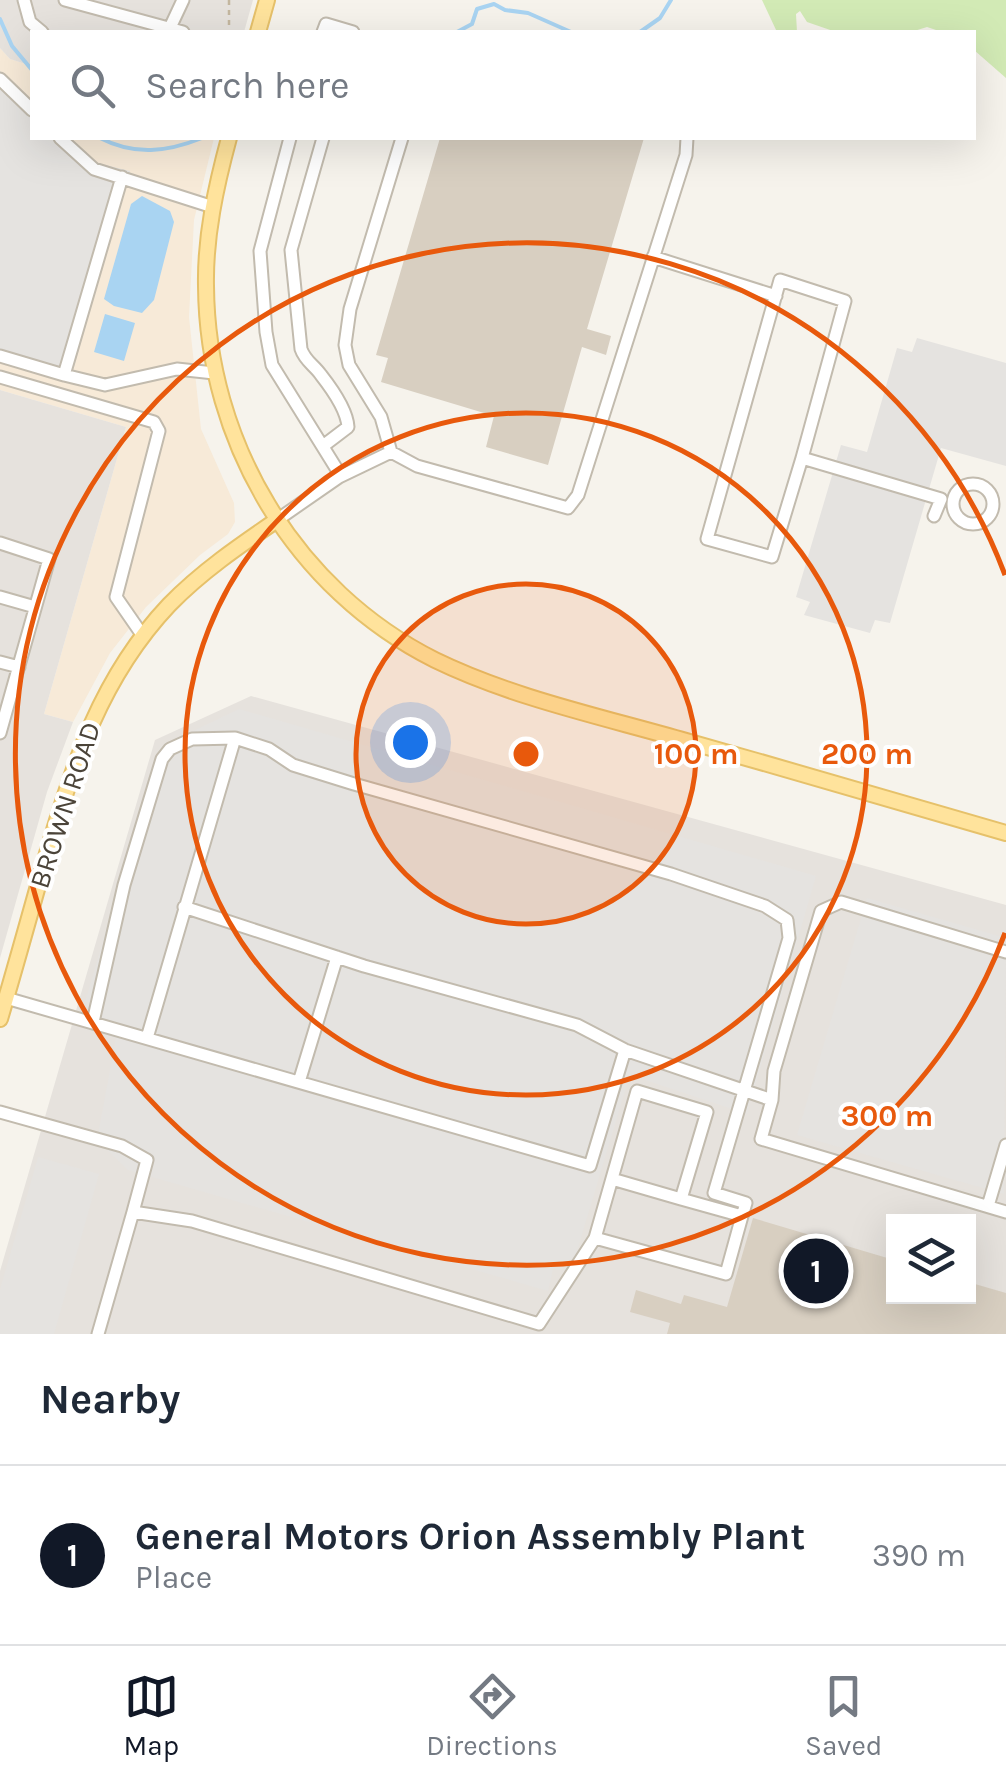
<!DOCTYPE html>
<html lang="en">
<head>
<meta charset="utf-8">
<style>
	:root { --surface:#fff; --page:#f6f6f7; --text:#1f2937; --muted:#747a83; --line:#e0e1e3; --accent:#111827 }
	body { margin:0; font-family:Karla,sans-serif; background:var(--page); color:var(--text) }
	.controls { position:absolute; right:30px; bottom:30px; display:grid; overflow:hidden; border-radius:0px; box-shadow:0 10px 40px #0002 }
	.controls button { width:90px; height:90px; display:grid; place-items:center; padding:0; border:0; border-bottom:2px solid var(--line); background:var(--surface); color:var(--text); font:50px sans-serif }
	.you { position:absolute; left:410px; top:742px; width:35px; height:35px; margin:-25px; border:8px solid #fff; border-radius:50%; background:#1a73e8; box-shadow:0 0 0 15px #1a73e833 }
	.badge { display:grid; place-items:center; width:65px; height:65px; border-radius:50%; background:var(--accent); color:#fff; font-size:32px; font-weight:700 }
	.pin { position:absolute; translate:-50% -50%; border:5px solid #fff; box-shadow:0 2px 10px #0006 }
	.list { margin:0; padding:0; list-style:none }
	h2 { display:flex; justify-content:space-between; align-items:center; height:130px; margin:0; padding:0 40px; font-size:42px }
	h2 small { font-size:32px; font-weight:400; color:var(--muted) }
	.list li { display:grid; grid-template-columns:65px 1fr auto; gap:30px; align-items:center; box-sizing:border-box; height:180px; padding:0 40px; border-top:2px solid var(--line) }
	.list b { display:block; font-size:38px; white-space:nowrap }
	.list p { margin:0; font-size:32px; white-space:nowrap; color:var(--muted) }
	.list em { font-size:32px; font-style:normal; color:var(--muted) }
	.icon { flex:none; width:55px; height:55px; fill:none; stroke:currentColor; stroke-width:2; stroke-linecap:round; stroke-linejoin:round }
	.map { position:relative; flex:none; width:1006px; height:1334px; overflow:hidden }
	.search { position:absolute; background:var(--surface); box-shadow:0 10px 40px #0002; left:30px; right:30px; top:30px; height:110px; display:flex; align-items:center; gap:25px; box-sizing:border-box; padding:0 35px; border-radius:0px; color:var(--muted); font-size:38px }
	.sheet { height:310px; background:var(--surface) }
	nav { display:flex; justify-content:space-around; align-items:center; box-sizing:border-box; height:140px; border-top:2px solid var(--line); background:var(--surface); font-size:28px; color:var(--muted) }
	nav a { display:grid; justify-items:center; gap:5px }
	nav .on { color:var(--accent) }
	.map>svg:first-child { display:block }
	.commercial { fill:#f7ead8 }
	.industrial { fill:#e6e2dd; fill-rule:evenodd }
	.green { fill:#d2eab5 }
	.parking { fill:#e5e3e0 }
	.water { fill:#a9d4f2 }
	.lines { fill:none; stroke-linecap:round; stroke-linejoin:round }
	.stream { stroke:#a9d4f2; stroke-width:4 }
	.building { fill:#d8cfc1 }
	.minor-casing { stroke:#c2bbae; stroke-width:15 }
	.major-casing { stroke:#e6c16a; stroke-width:18 }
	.path { stroke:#c4b79f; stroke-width:2.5; stroke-dasharray:5 5; stroke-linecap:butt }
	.minor { stroke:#fff; stroke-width:11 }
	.major { stroke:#ffe39c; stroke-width:14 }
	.ring { fill:none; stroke:#e8590c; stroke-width:5 }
	.labels { text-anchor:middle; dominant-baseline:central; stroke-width:8; stroke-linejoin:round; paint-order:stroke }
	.street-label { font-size:28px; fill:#4b4439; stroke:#fff }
	.centre { fill:#e8590c; stroke:#fff; stroke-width:5 }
	.ring-label { font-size:30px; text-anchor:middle; font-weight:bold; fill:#e8590c; stroke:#fff; stroke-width:8; stroke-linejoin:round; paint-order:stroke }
</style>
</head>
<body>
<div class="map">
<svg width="1006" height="1334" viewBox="0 0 1006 1334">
	<rect width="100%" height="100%" fill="#f6f3ec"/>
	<!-- commercial -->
	<path class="commercial" d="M 0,48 L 10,59 L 32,66 L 32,138 L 214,138 L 194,220 L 189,317 L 201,429 L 234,503 L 235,522 L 228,534 L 200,555 L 146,607 L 110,653 L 73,722 L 44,714 L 126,427 L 0,390 Z"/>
	<!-- industrial -->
	<path class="industrial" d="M 0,0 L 253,0 L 244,32 L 32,32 L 32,66 L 10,59 L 0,48 Z
		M 0,390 L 126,427 L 44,714 L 73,722 L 47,792 L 0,958 Z
		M 251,696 L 1006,905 L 1006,1334 L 0,1334 L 0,1271 L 155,740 ZM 894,1222 L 968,1222 L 968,1296 L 894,1296 Z"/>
	<!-- green -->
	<path class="green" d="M 762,0 L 1006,0 L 1006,78 L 974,50 L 974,32 L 942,32 L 927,27 L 911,32 L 836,32 L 807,22 L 800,11 L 796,14 L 797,32 L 777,32 Z"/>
	<!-- parking -->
	<path class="parking" d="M 0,71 L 32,102 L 32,138 L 70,138 L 97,163 L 130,171 L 70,381 L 0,361 Z
		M 917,338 L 1006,363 L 1006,466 L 941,448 L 890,623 L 875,620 L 870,633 L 804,615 L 810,602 L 796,597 L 841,445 L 867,452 L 897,348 L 912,352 Z
		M 239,709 L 816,876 L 747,1114 L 639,1078 L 627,1084 L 571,1271 L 553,1269 L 548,1291 L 128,1170 L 97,1140 L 116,1038 L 78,1026 L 160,747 Z
		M 867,898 L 1006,938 L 1004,1194 L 797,1135 Z
		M 38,1157 L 99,1174 L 54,1334 L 0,1334 L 0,1290 Z"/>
	<!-- water -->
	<path class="water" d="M 142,196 L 170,211 L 174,222 L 154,300 L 142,313 L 114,306 L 104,299 L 131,204 Z
		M 105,314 L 135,323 L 124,361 L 94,352 Z"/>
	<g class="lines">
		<!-- stream -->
		<path class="stream" d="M 0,19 L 12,46 L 32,70
			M 457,32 L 472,24 L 477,9 L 494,4 L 505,10 L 528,13 L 571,32
			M 640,32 L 660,18 L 671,0
			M 100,138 C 135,156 167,152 202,138"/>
	</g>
	<!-- building -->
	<path class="building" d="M 440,138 L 644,138 L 587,329 L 611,336 L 606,355 L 582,347 L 548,465 L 486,447 L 494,416 L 381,382 L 388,358 L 376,355 Z
		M 753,1218 L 894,1260 L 894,1296 L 968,1296 L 968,1282 L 1006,1293 L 1006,1334 L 667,1334 L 670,1323 L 630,1312 L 636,1290 L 681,1304 L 684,1295 L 727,1307 Z"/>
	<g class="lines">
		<!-- minor casing -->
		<g class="minor-casing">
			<path id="minor" d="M 24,0 L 30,22 L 42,32
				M 65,0 L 183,32
				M 168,32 L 183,0
				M 323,32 L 326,24 L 353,32
				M 0,79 L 32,110
				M 60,138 L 94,169 L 213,207
				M 290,138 L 260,251 L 266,332 L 272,365 L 341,476
				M 402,138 L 350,309 L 345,345 L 349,365 L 381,417 L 391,452 L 417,466 L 568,508 L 578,495 L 686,155 L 687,138
				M 122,177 L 64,375 L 105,385 L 177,369 L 214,373
				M 653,257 L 776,296
				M 0,356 L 64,375
				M 0,377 L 154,422 L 159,431 L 116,597 L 143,636
				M 323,446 L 348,427 C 347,410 332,389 321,375 C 314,365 305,361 301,349 L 291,250 L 323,138
				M 802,458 L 845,301 L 780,280 L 707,539 L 772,557 L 802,458 L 941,499 L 934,516
				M953 504a20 20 0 1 1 40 0a20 20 0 1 1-40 0Z
				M 277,520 L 339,477 L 391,452
				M 0,543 L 49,559 L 0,733
				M 0,597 L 35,607
				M 0,662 L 19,667
				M 184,907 L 364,966 L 577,1025 L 625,1050 L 772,1100 L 761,1139 L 1006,1212
				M 6,998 L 590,1166 L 625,1050
				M 93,1022 L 124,885 L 162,759 L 170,749 L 192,739 L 235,738 L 269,749 L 293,765 L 354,784 L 671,874 L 765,906 L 787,920 L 789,938 L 714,1193 L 746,1203 L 742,1216
				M 147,1038 L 235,738
				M 299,1082 L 337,957
				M 772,1100 L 774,1071 L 821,911 L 841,902 L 1006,952
				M 0,1112 L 122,1146 L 147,1160 L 133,1212
				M 612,1179 L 681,1199
				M 988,1206 L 1006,1145
				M 98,1334 L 133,1212 L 192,1221 L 539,1324 L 595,1238 L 637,1091 L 707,1112 L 681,1199 L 742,1216 L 726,1274 L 595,1238"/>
		</g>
		<!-- major casing -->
		<g class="major-casing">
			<path id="major" d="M 258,32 L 267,0
				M 229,138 C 216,186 205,236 206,286 C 207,442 295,590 435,660 C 513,698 603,717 686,741 C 793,771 900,802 1006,833
				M 0,1019 C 16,965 31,911 46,857 C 73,764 101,677 169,605 C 201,572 239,546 277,520"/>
		</g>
		<!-- path -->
		<path class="path" d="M 229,0 L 229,32"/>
		<!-- minor -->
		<use href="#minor" class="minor"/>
		<!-- major -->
		<use href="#major" class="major"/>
	</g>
	<!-- distance rings -->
	<circle cx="526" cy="754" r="170" fill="#e8590c" fill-opacity=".12"/>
	<g class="ring">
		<circle cx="526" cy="754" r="170"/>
		<circle cx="526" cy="754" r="341"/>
		<path d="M1005 933A511 511 0 1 1 1005 575"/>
	</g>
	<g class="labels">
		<!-- street labels -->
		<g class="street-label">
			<text transform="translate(65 805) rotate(-72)">BROWN ROAD</text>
		</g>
	</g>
	<circle cx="526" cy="754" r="15" class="centre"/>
	<g class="ring-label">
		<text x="696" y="764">100 m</text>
		<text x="867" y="764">200 m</text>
		<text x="887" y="1126">300 m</text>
	</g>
</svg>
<div class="controls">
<button><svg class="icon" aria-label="layers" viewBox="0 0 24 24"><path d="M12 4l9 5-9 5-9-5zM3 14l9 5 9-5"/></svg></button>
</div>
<div class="you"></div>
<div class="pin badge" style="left:816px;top:1271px">1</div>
<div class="search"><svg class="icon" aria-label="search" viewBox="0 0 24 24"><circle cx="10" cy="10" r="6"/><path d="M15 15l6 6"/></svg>Search here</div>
</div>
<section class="sheet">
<h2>Nearby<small></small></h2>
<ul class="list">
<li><span class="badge">1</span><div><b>General Motors Orion Assembly Plant</b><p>Place</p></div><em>390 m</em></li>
</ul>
</section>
<nav>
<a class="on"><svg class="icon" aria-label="map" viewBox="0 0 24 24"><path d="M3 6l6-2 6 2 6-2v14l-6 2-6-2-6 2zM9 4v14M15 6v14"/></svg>Map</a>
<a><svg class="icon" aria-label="directions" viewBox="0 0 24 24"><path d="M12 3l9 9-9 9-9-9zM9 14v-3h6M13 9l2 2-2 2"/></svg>Directions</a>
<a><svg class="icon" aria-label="saved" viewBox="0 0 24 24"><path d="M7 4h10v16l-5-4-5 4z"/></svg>Saved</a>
</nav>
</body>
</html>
